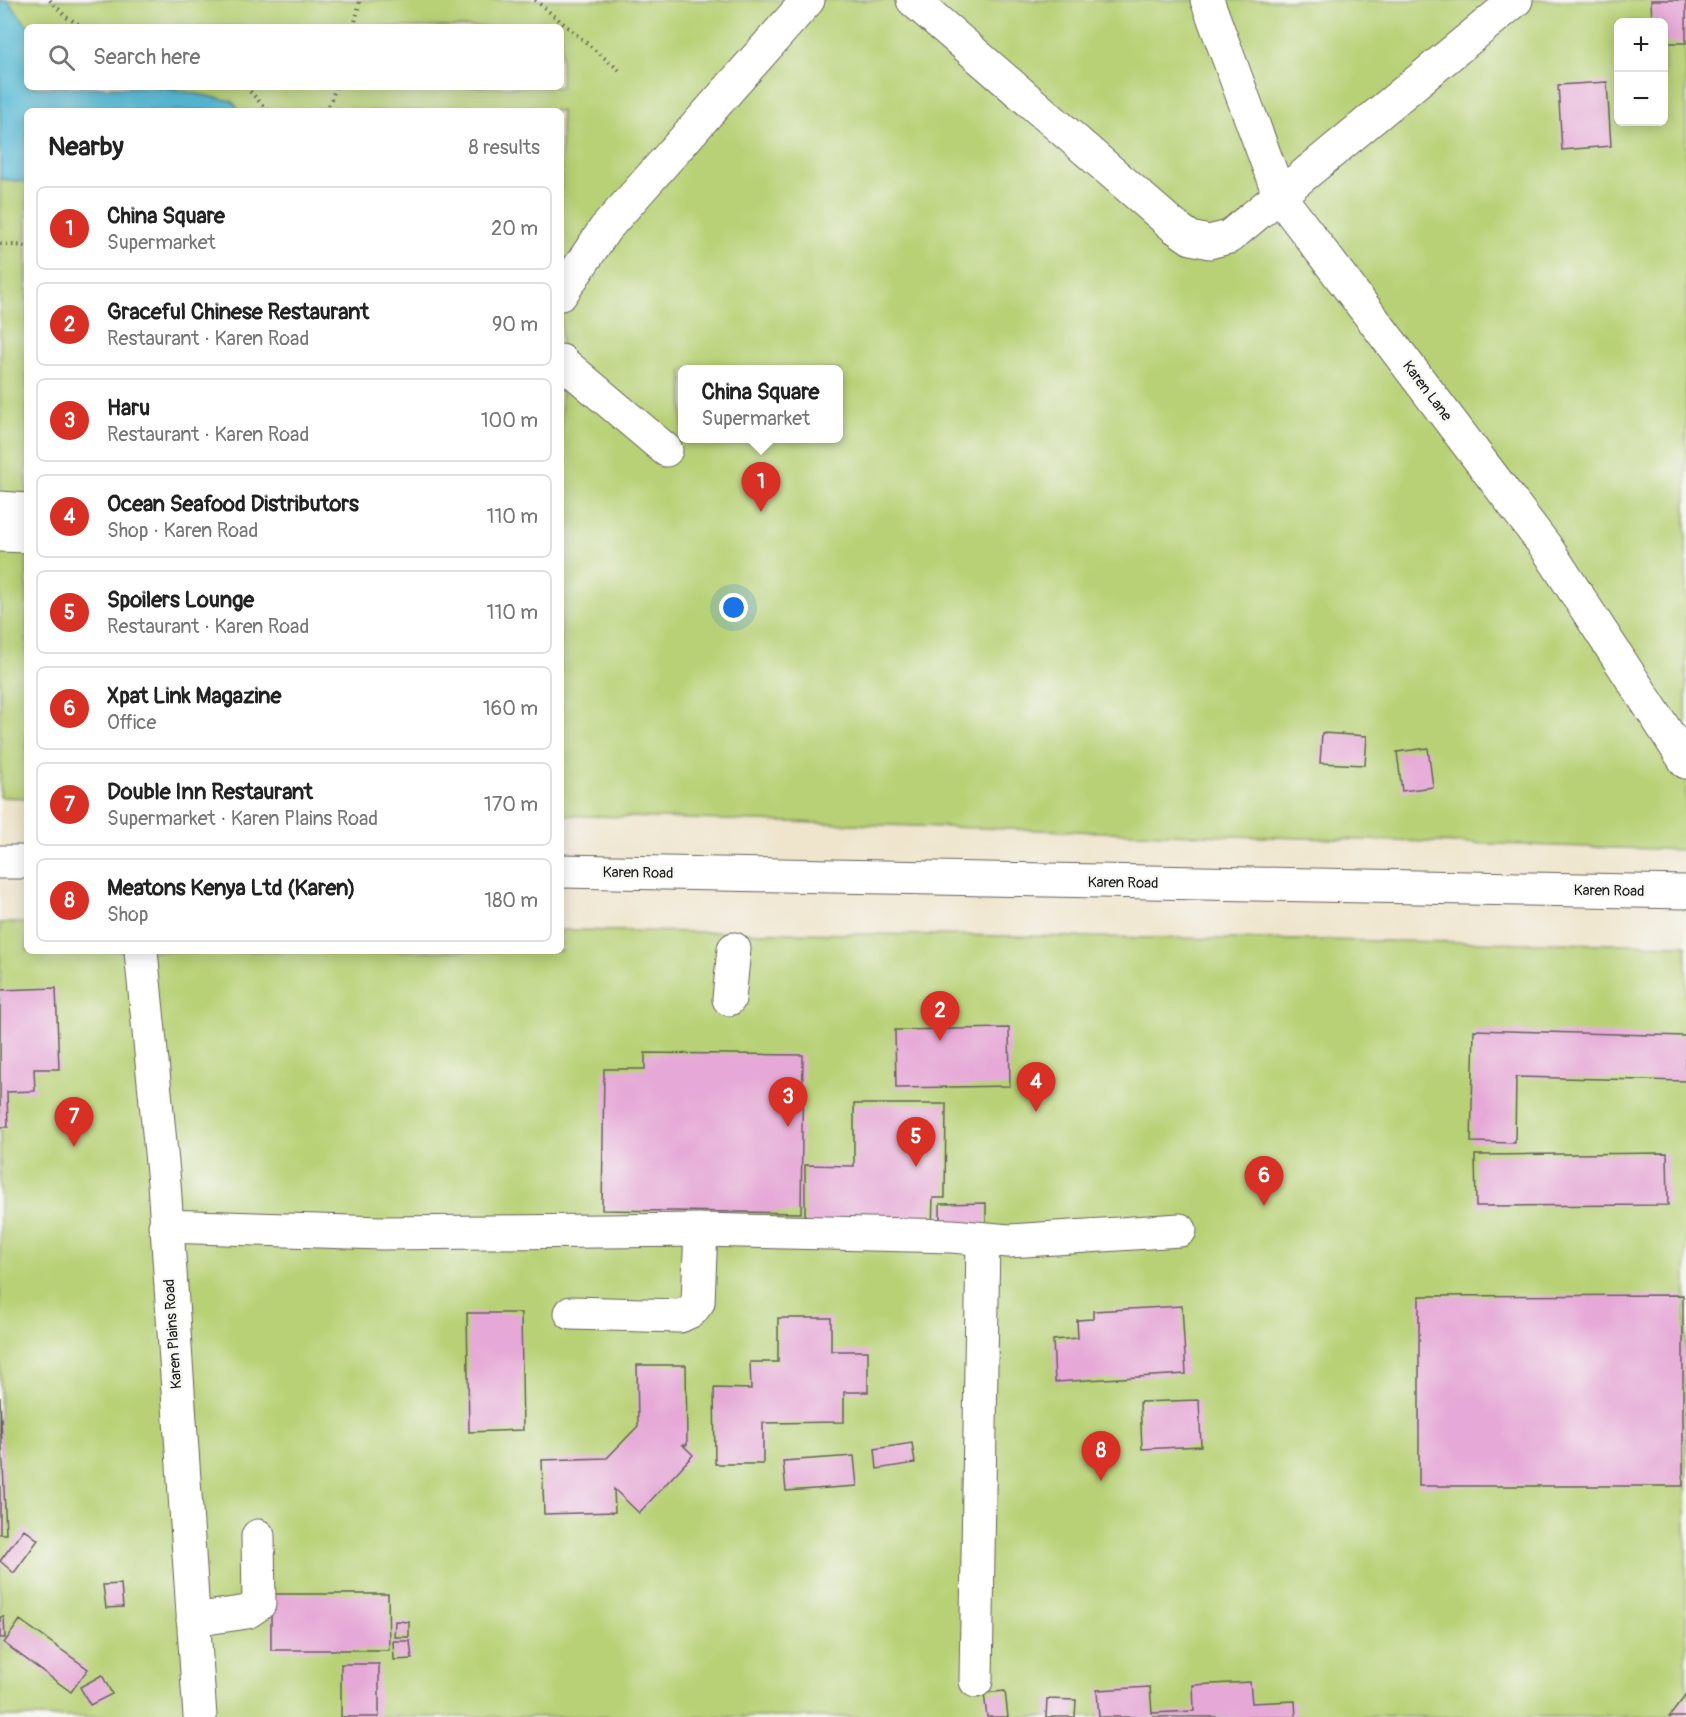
<!DOCTYPE html>
<html lang="en">
<head>
<meta charset="utf-8">
<style>
	:root { --surface:#fff; --page:#f6f6f6; --text:#222; --muted:#767676; --line:#e0e0e0; --accent:#d93025 }
	body { margin:0; font-family:Pangolin,sans-serif; background:var(--page); color:var(--text) }
	.controls { position:absolute; right:18px; top:18px; display:grid; overflow:hidden; border-radius:9px; box-shadow:0 3px 15px #0003 }
	.controls button { width:54px; height:54px; display:grid; place-items:center; padding:0; border:0; border-bottom:2px solid var(--line); background:var(--surface); color:var(--text); font:30px sans-serif }
	.you { position:absolute; left:734px; top:608px; width:21px; height:21px; margin:-15px; border:4px solid #fff; border-radius:50%; background:#1a73e8; box-shadow:0 0 0 9px #1a73e833 }
	.badge { display:grid; place-items:center; width:39px; height:39px; border-radius:50%; background:var(--accent); color:#fff; font-size:20px; font-weight:700 }
	.pin { position:absolute; translate:-50% -50px; filter:drop-shadow(0 2px 3px #0008) }
	.pin::after { content:''; position:absolute; top:32px; width:21px; height:18px; background:inherit; clip-path:polygon(0 0,100% 0,50% 100%) }
	.popup { position:absolute; left:678px; top:365px; width:165px; height:78px; box-sizing:border-box; display:grid; place-content:center; border-radius:9px; background:var(--surface); filter:drop-shadow(0 2px 4px #0005); font-size:20px; white-space:nowrap; color:var(--muted) }
	.popup b { font-size:22px; color:var(--text) }
	.popup::after { content:''; position:absolute; left:50%; top:100%; margin-left:-12px; border:12px solid transparent; border-top-color:var(--surface) }
	.list { margin:0; padding:0; list-style:none }
	h2 { display:flex; justify-content:space-between; align-items:center; height:78px; margin:0; padding:0 24px; font-size:26px }
	h2 small { font-size:20px; font-weight:400; color:var(--muted) }
	.list li { display:grid; grid-template-columns:39px 1fr auto; gap:18px; align-items:center; box-sizing:border-box; height:84px; margin:0 12px 12px; padding:0 12px; border:2px solid var(--line); border-radius:9px }
	.list b { display:block; font-size:22px; white-space:nowrap }
	.list p { margin:0; font-size:20px; white-space:nowrap; color:var(--muted) }
	.list em { font-size:20px; font-style:normal; color:var(--muted) }
	.icon { flex:none; width:33px; height:33px; fill:none; stroke:currentColor; stroke-width:2; stroke-linecap:round; stroke-linejoin:round }
	.map { position:relative; flex:none; width:1686px; height:1717px; overflow:hidden }
	.search { position:absolute; background:var(--surface); box-shadow:0 3px 15px #0003; left:24px; top:24px; width:540px; height:66px; display:flex; align-items:center; gap:15px; box-sizing:border-box; padding:0 21px; border-radius:9px; color:var(--muted); font-size:22px }
	.panel { position:absolute; background:var(--surface); box-shadow:0 3px 15px #0003; left:24px; top:108px; width:540px; height:846px; border-radius:9px }
	.map>svg:first-child { display:block }
	.green { fill:#b8d176; stroke:#6a7649; stroke-width:1.5; fill-rule:evenodd }
	.water { fill:#58bcd7; stroke:#3a6c7a; stroke-width:1.5 }
	.building { fill:#e6a9d7 }
	.lines { fill:none; stroke-linecap:round; stroke-linejoin:round }
	.minor-casing { stroke:#66625a; stroke-width:35 }
	.path { stroke:#66625a; stroke-width:4; stroke-dasharray:1.5 4.5; stroke-linecap:butt }
	.minor { stroke:#fff; stroke-width:33 }
	.labels { text-anchor:middle; dominant-baseline:central; stroke-width:4.5; stroke-linejoin:round; paint-order:stroke }
	.street-label { font-size:15px; fill:#1c1c1c; stroke:#f6f6f2 }
</style>
</head>
<body>
<div class="map">
<svg width="1686" height="1717" viewBox="0 0 1686 1717">
	<rect width="100%" height="100%" fill="#f6f6f2"/>
	<filter id="ink" filterUnits="userSpaceOnUse"><feTurbulence type="fractalNoise" baseFrequency=".0167" numOctaves="2"/><feDisplacementMap in="SourceGraphic" scale="12" xChannelSelector="R" yChannelSelector="G"/><feConvolveMatrix kernelMatrix="1 2 1 2 8 2 1 2 1" color-interpolation-filters="sRGB"/></filter>
	<filter id="wash" filterUnits="userSpaceOnUse"><feTurbulence type="fractalNoise" baseFrequency=".008" numOctaves="4" result="noise"/><feDisplacementMap in="SourceGraphic" scale="24" xChannelSelector="R" yChannelSelector="G"/><feGaussianBlur stdDeviation="1.35" result="paint"/><feColorMatrix in="noise" values="0 0 0 0 0 0 0 0 0 0 0 0 0 0 0 0 0 1.4 0 .05"/><feComposite in="paint" operator="in"/></filter>
	<g filter="url(#wash)">
		<rect width="100%" height="100%" fill="#efe5cc"/>
		<!-- green -->
		<path class="green" d="M 0,0 L 1686,0 L 1686,850 L 561,815 L 561,111 L 27,111 L 27,798 L 0,797 ZM 1618,22 L 1664,22 L 1664,122 L 1618,122 ZM 27,27 L 561,27 L 561,87 L 27,87 ZM 683,370 L 839,370 L 839,438 L 683,438 Z
			M 0,923 L 27,923 L 27,951 L 561,951 L 561,930 L 1686,945 L 1686,1717 L 0,1717 Z"/>
		<!-- water -->
		<path class="water" d="M 0,0 L 7,0 L 29,27 L 27,87 L 162,87 L 232,101 L 240,111 L 27,111 L 27,182 L 0,179 Z"/>
		<g id="blocks">
			<!-- building -->
			<path class="building" d="M 1651,0 L 1686,0 L 1686,43 L 1664,43 L 1664,22 L 1652,22 Z
				M 1607,82 L 1611,146 L 1562,150 L 1558,85 Z
				M 1322,733 L 1367,736 L 1365,765 L 1320,763 Z
				M 1428,748 L 1433,787 L 1402,791 L 1397,752 Z
				M 56,988 L 59,1069 L 34,1069 L 35,1091 L 7,1092 L 8,1127 L 0,1127 L 0,990 Z
				M 1009,1028 L 1010,1086 L 896,1088 L 895,1030 Z
				M 1474,1030 L 1686,1036 L 1686,1081 L 1516,1077 L 1515,1143 L 1471,1142 Z
				M 645,1053 L 803,1055 L 801,1213 L 602,1210 L 604,1069 L 645,1069 Z
				M 854,1104 L 946,1104 L 945,1198 L 933,1198 L 932,1229 L 805,1229 L 805,1165 L 854,1166 Z
				M 1667,1153 L 1668,1205 L 1476,1206 L 1475,1155 Z
				M 986,1203 L 986,1227 L 940,1228 L 940,1204 Z
				M 1683,1295 L 1683,1486 L 1419,1486 L 1419,1296 Z
				M 1182,1306 L 1186,1374 L 1055,1382 L 1053,1340 L 1078,1338 L 1077,1320 L 1093,1319 L 1093,1311 Z
				M 467,1313 L 521,1313 L 523,1430 L 469,1432 Z
				M 778,1318 L 831,1318 L 831,1351 L 868,1351 L 868,1392 L 844,1392 L 844,1422 L 763,1423 L 763,1464 L 715,1464 L 714,1388 L 751,1389 L 750,1362 L 778,1362 Z
				M 637,1365 L 686,1365 L 687,1445 L 683,1445 L 693,1455 L 639,1513 L 614,1489 L 615,1512 L 544,1514 L 542,1460 L 607,1458 L 638,1426 Z
				M 0,1397 L 6,1534 L 0,1534 Z
				M 1199,1400 L 1201,1446 L 1142,1449 L 1140,1402 Z
				M 912,1443 L 915,1463 L 877,1469 L 875,1449 Z
				M 854,1456 L 857,1486 L 786,1491 L 783,1461 Z
				M 24,1529 L 38,1540 L 14,1573 L 0,1561 Z
				M 121,1584 L 123,1607 L 106,1608 L 103,1585 Z
				M 271,1594 L 388,1594 L 389,1650 L 271,1650 Z
				M 0,1617 L 4,1617 L 5,1638 L 0,1638 Z
				M 20,1620 L 88,1669 L 71,1692 L 4,1643 Z
				M 395,1621 L 409,1622 L 409,1637 L 394,1637 Z
				M 393,1641 L 410,1641 L 412,1659 L 394,1660 Z
				M 341,1664 L 379,1664 L 379,1717 L 341,1717 Z
				M 102,1675 L 112,1694 L 90,1705 L 80,1687 Z
				M 1250,1682 L 1252,1703 L 1295,1701 L 1296,1717 L 1099,1717 L 1097,1690 L 1150,1687 L 1152,1713 L 1194,1711 L 1193,1685 Z
				M 1005,1691 L 1008,1717 L 987,1717 L 984,1693 Z
				M 1686,1695 L 1686,1717 L 1669,1717 Z
				M 1047,1699 L 1076,1700 L 1075,1717 L 1046,1717 Z"/>
		</g>
	</g>
	<g filter="url(#ink)">
		<use href="#blocks" fill-opacity="0" stroke="#66625a" stroke-width="1.5"/>
		<g class="lines">
			<!-- minor casing -->
			<g class="minor-casing">
				<path id="minor" d="M 913,0 L 1175,227 L 1191,238 L 1209,242 L 1229,237 L 1516,0
					M 1207,0 L 1280,197 L 1546,547 L 1686,762
					M 561,294 L 605,229 L 808,0
					M 561,361 L 666,450
					M 0,508 L 27,510
					M 0,535 L 27,536
					M 0,862 L 27,862
					M 561,871 L 1686,892
					M 141,951 L 164,1183 L 200,1717
					M 729,999 L 734,949
					M 165,1226 L 382,1233 L 701,1230 L 952,1236 L 1009,1241 L 1180,1230
					M 571,1313 L 680,1316 L 691,1311 L 698,1302 L 701,1230
					M 193,1620 L 247,1612 L 259,1604 L 258,1536
					M 976,1681 L 983,1239"/>
			</g>
			<!-- path -->
			<path class="path" d="M 50,0 L 66,17 L 84,27
				M 535,0 L 619,70
				M 354,27 L 360,0
				M 246,87 L 268,111
				M 327,111 L 336,87
				M 0,244 L 27,246"/>
			<!-- minor -->
			<use href="#minor" class="minor"/>
		</g>
	</g>
	<g class="labels">
		<!-- street labels -->
		<g class="street-label">
			<text transform="translate(1427 391) rotate(53)">Karen Lane</text>
			<text transform="translate(638 873) rotate(1)">Karen Road</text>
			<text transform="translate(1123 883) rotate(1)">Karen Road</text>
			<text transform="translate(1609 891) rotate(1)">Karen Road</text>
			<text transform="translate(173 1334) rotate(-94)">Karen Plains Road</text>
		</g>
	</g>
</svg>
<div class="controls">
<button>+</button>
<button>−</button>
</div>
<div class="you"></div>
<div class="pin badge" style="left:761px;top:512px">1</div>
<div class="popup"><b>China Square</b>Supermarket</div>
<div class="pin badge" style="left:940px;top:1041px">2</div>
<div class="pin badge" style="left:788px;top:1127px">3</div>
<div class="pin badge" style="left:1036px;top:1112px">4</div>
<div class="pin badge" style="left:916px;top:1167px">5</div>
<div class="pin badge" style="left:1264px;top:1206px">6</div>
<div class="pin badge" style="left:74px;top:1147px">7</div>
<div class="pin badge" style="left:1101px;top:1481px">8</div>
<div class="search"><svg class="icon" aria-label="search" viewBox="0 0 24 24"><circle cx="10" cy="10" r="6"/><path d="M15 15l6 6"/></svg>Search here</div>
<section class="panel">
<h2>Nearby<small>8 results</small></h2>
<ul class="list">
<li><span class="badge">1</span><div><b>China Square</b><p>Supermarket</p></div><em>20 m</em></li>
<li><span class="badge">2</span><div><b>Graceful Chinese Restaurant</b><p>Restaurant · Karen Road</p></div><em>90 m</em></li>
<li><span class="badge">3</span><div><b>Haru</b><p>Restaurant · Karen Road</p></div><em>100 m</em></li>
<li><span class="badge">4</span><div><b>Ocean Seafood Distributors</b><p>Shop · Karen Road</p></div><em>110 m</em></li>
<li><span class="badge">5</span><div><b>Spoilers Lounge</b><p>Restaurant · Karen Road</p></div><em>110 m</em></li>
<li><span class="badge">6</span><div><b>Xpat Link Magazine</b><p>Office</p></div><em>160 m</em></li>
<li><span class="badge">7</span><div><b>Double Inn Restaurant</b><p>Supermarket · Karen Plains Road</p></div><em>170 m</em></li>
<li><span class="badge">8</span><div><b>Meatons Kenya Ltd (Karen)</b><p>Shop</p></div><em>180 m</em></li>
</ul>
</section>
</div>
</body>
</html>
